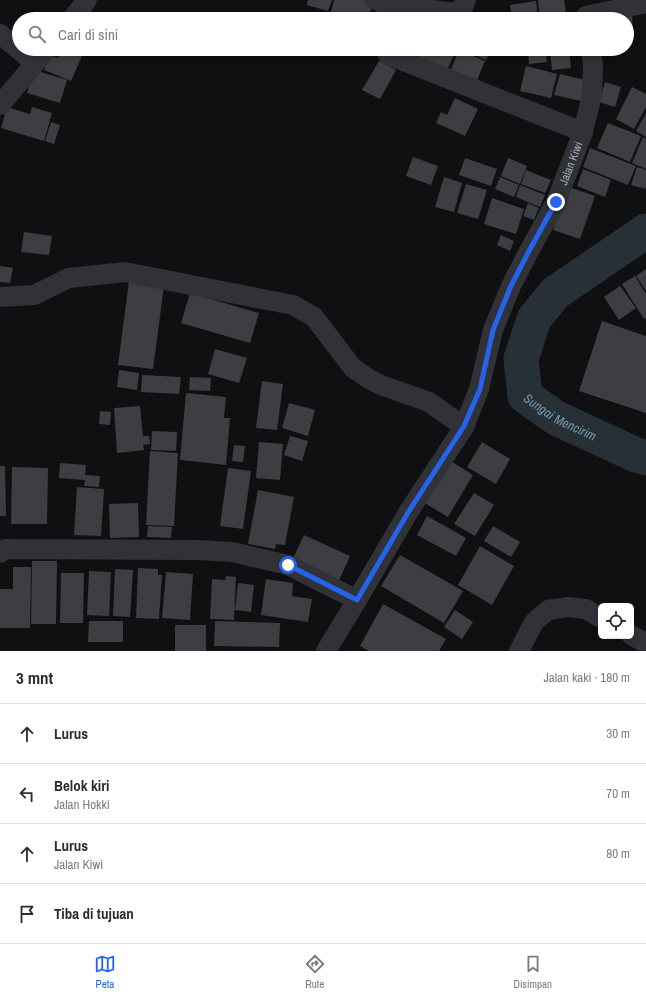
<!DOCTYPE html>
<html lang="id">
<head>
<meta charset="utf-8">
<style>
	:root { --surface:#fff; --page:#f2f2f3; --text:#2b2b33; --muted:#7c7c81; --line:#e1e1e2; --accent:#2563eb }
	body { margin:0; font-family:"Archivo Narrow",sans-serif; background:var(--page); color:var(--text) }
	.controls { position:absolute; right:12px; bottom:12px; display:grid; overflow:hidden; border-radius:6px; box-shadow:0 2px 6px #0003 }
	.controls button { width:36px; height:36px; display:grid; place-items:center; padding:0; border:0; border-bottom:1px solid var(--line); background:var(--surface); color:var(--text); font:20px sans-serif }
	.stop { position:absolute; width:12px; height:12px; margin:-9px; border:3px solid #2563eb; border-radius:50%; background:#fff }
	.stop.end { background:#2563eb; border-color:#fff; box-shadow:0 1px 4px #0008 }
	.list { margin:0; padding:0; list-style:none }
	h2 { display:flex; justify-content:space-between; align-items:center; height:52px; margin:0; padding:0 16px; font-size:17px }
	h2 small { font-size:13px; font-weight:400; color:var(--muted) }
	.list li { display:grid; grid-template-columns:26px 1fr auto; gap:12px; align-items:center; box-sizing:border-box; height:60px; padding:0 16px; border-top:1px solid var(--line) }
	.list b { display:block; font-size:15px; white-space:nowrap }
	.list p { margin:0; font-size:13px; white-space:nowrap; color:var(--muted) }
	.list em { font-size:13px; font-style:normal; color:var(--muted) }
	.icon { flex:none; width:22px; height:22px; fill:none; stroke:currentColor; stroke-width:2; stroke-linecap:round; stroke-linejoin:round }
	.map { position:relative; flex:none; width:646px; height:651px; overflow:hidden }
	.search { position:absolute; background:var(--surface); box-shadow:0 2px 6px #0003; left:12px; right:12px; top:12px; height:44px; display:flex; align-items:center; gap:10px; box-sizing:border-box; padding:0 14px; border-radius:22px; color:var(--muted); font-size:15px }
	.sheet { height:292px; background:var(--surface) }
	nav { display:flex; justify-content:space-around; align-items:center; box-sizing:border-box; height:56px; border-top:1px solid var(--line); background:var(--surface); font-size:11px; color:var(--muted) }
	nav a { display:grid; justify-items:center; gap:2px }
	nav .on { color:var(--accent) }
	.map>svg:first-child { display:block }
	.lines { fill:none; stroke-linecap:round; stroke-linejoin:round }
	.river { stroke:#263036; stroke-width:35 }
	.building { fill:#3c3e42 }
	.minor { stroke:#313237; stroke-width:20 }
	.route { stroke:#2563eb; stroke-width:5 }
	.labels { text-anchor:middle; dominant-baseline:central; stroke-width:3; stroke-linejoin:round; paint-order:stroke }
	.street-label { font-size:12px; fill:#a0a8b4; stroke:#0b0b0d }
	.water-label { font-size:13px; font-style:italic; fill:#7499b2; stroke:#0b0b0d }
</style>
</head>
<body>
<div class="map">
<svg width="646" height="651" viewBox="0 0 646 651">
	<rect width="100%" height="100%" fill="#101012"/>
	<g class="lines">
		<!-- river -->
		<path class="river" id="s1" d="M 646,231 L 555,293 L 534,319 L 521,359 L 525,396 L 556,418 L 636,455 L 646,458"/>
	</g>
	<!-- building -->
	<path class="building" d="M 308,0 L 332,0 L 328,11 L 307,5 Z
		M 334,0 L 365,0 L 373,2 L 368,19 L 355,19 L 331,12 Z
		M 538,0 L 564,0 L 566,14 L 540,18 Z
		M 536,1 L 538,19 L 512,19 L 510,5 Z
		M 379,7 L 399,19 L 371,19 Z
		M 621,12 L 632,12 L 633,37 L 627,37 L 627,19 L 621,19 Z
		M 62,49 L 85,49 L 71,81 L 44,70 L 50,55 L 58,58 Z
		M 414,49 L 457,49 L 446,72 L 412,55 Z
		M 461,49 L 491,49 L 486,60 Z
		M 503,49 L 545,49 L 547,62 L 529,64 L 528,54 L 504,56 Z
		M 550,49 L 569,49 L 571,68 L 552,70 Z
		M 459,50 L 485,61 L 476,83 L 450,72 Z
		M 379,61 L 396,70 L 380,99 L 362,90 Z
		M 526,66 L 557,74 L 551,98 L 520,91 Z
		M 34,70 L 67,80 L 60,103 L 27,93 Z
		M 560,74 L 585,80 L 581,101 L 554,95 Z
		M 605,82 L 621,87 L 615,107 L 599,102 Z
		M 632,87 L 646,94 L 646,107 L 634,129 L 616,119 Z
		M 455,98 L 478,109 L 465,136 L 436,123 L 441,112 L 447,115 Z
		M 7,107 L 30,114 L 32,107 L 52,113 L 44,141 L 1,128 Z
		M 646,113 L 646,137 L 636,131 Z
		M 51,122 L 60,125 L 54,144 L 45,141 Z
		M 608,123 L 641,136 L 630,162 L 597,148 Z
		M 643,137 L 646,139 L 646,169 L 632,163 Z
		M 590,148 L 636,166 L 628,185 L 583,167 Z
		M 413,157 L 438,166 L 431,185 L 406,176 Z
		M 465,158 L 497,169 L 491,186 L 459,175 Z
		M 508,158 L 527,166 L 520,184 L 501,176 Z
		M 637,167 L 646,170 L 646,186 L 645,189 L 631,185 Z
		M 583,169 L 611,180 L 605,197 L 577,186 Z
		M 526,170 L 551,180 L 545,193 L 521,184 Z
		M 444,177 L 462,183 L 454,212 L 435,207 Z
		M 500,177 L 519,185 L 514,197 L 495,189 Z
		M 466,184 L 487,190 L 478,219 L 457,213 Z
		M 520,185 L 545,195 L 540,207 L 516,197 Z
		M 569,187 L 595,196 L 580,239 L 553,230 Z
		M 492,198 L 524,209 L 516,234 L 484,224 Z
		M 528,203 L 539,208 L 534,220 L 523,216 Z
		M 24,232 L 52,236 L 49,255 L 21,252 Z
		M 501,235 L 514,241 L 510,251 L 497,245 Z
		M 0,266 L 13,268 L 10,283 L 0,282 Z
		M 646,269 L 646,291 L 636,276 Z
		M 635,276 L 646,294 L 646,318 L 644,319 L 622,284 Z
		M 129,281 L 164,286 L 153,369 L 118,365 Z
		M 620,286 L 636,308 L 619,320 L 604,297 Z
		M 190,293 L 259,313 L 250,343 L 181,323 Z
		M 602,321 L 646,336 L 646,413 L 579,391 Z
		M 215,349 L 247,358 L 239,383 L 208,374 Z
		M 119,370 L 139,373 L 137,390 L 117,387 Z
		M 142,375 L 181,377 L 179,394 L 141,392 Z
		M 190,377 L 211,378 L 210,391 L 189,390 Z
		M 262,381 L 283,384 L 277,430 L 256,428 Z
		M 186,393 L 226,397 L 224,418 L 230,418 L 226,465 L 180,460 Z
		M 289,403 L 315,410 L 308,436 L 282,428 Z
		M 140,406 L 143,436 L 149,436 L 150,444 L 143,445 L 144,450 L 117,453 L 114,408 Z
		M 100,411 L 111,412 L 110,425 L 99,424 Z
		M 152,431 L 177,432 L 176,451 L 151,450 Z
		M 290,436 L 308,441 L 302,461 L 284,455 Z
		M 259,442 L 283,444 L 280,480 L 256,478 Z
		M 482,442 L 510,459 L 496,484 L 467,467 Z
		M 234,445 L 245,446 L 243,462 L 232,461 Z
		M 150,451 L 178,453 L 174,526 L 146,525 Z
		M 449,460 L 473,475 L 448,517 L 423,502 Z
		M 60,463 L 86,465 L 85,475 L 100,476 L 99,487 L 84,486 L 85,480 L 59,478 Z
		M 0,466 L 5,466 L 6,516 L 0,516 Z
		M 12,467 L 48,468 L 47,524 L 11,524 Z
		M 228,468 L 251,471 L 243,529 L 220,526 Z
		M 77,487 L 104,489 L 101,536 L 74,535 Z
		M 258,490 L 294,497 L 285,545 L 276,544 L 275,549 L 248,544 Z
		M 474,493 L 494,505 L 475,536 L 454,524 Z
		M 138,503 L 139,537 L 110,538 L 109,504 Z
		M 427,516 L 466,538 L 456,556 L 417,535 Z
		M 148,526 L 172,527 L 171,538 L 147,537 Z
		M 493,526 L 520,542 L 511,557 L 484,541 Z
		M 304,535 L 350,556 L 336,587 L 290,565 Z
		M 480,546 L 514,566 L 492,605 L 458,585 Z
		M 400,555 L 463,591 L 444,623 L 381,586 Z
		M 32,561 L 57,561 L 56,624 L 31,624 Z
		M 13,567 L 31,567 L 30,628 L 0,628 L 0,589 L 13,589 Z
		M 138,568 L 158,569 L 158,575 L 162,575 L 159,619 L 136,618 Z
		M 115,569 L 133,570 L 130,617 L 113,616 Z
		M 89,571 L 111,572 L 109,616 L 87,615 Z
		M 166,572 L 193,574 L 190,620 L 162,618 Z
		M 61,573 L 84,573 L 83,623 L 60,623 Z
		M 226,576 L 236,577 L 234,620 L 210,619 L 212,579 L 225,580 Z
		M 266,579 L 293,583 L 292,596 L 312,599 L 308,622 L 261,615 Z
		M 238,583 L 254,585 L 251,612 L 235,610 Z
		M 383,604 L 446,639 L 439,651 L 369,651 L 360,646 Z
		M 455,610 L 473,622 L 462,639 L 444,627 Z
		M 89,621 L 123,621 L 123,642 L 88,642 Z
		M 215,621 L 280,623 L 279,647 L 214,646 Z
		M 175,625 L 206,625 L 206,651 L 175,651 Z"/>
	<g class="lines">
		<!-- minor -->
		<g class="minor">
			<path d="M 375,0 L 396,5 L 454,13 C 460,11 464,7 466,0"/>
			<path d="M 586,16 L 646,3"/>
			<path d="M 72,19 L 87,0"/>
			<path d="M 0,34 L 35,63"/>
			<path d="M 388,55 L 583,132"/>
			<path d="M 0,105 L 47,49"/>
			<path d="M 0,297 L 34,295 L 69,278 L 125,272 L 293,305 L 314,317 L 353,368 L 369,379 L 381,385 L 429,402 L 464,427"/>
			<path d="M 0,553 L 5,549 L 198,550 L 232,552 L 288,565 L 357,600"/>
			<path d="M 631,635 L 646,643"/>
			<path id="s2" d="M 326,651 L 357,600 L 409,511 L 464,427 L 479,389 L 493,330 L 511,286 L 529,251 L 556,202 L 583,132 L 592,95 L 593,66 L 591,49"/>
			<path d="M 519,651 L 534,622 L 548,610 L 568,607 L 586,609 L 601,618"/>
		</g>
	</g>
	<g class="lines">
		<!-- route -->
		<path class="route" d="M 288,565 L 357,600 L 409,511 L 464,426 L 480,389 L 493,330 L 511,286 L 529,251 L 556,202"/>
	</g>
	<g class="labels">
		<!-- street labels -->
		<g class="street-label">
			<text stroke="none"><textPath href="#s2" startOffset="549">Jalan Kiwi</textPath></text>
		</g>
		<!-- water labels -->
		<g class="water-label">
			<text stroke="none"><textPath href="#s1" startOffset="264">Sungai Mencirim</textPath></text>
		</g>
	</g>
</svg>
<div class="controls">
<button><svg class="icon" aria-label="locate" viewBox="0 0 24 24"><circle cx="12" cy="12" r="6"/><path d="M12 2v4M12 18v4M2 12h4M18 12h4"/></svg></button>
</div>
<div class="stop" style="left:288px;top:565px"></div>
<div class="stop end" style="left:556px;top:202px"></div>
<div class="search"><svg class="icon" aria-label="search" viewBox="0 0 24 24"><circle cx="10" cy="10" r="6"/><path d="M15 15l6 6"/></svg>Cari di sini</div>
</div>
<section class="sheet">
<h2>3 mnt<small>Jalan kaki · 180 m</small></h2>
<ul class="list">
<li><svg class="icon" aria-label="ahead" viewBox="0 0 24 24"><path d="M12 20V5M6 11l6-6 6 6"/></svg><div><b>Lurus</b></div><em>30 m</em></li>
<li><svg class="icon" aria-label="left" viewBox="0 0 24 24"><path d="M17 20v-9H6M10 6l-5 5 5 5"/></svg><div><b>Belok kiri</b><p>Jalan Hokki</p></div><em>70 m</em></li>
<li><svg class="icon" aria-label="ahead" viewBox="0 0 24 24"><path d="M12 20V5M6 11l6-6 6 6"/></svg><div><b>Lurus</b><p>Jalan Kiwi</p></div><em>80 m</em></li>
<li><svg class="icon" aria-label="arrive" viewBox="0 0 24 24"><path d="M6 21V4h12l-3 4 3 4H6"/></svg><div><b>Tiba di tujuan</b></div></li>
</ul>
</section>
<nav>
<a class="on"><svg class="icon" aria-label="map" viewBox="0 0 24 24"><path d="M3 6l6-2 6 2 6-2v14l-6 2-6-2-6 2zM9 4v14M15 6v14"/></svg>Peta</a>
<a><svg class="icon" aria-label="directions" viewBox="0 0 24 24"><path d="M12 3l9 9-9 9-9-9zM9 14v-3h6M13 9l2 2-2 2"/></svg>Rute</a>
<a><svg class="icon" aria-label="saved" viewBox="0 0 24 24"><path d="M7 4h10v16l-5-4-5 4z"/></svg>Disimpan</a>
</nav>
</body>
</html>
